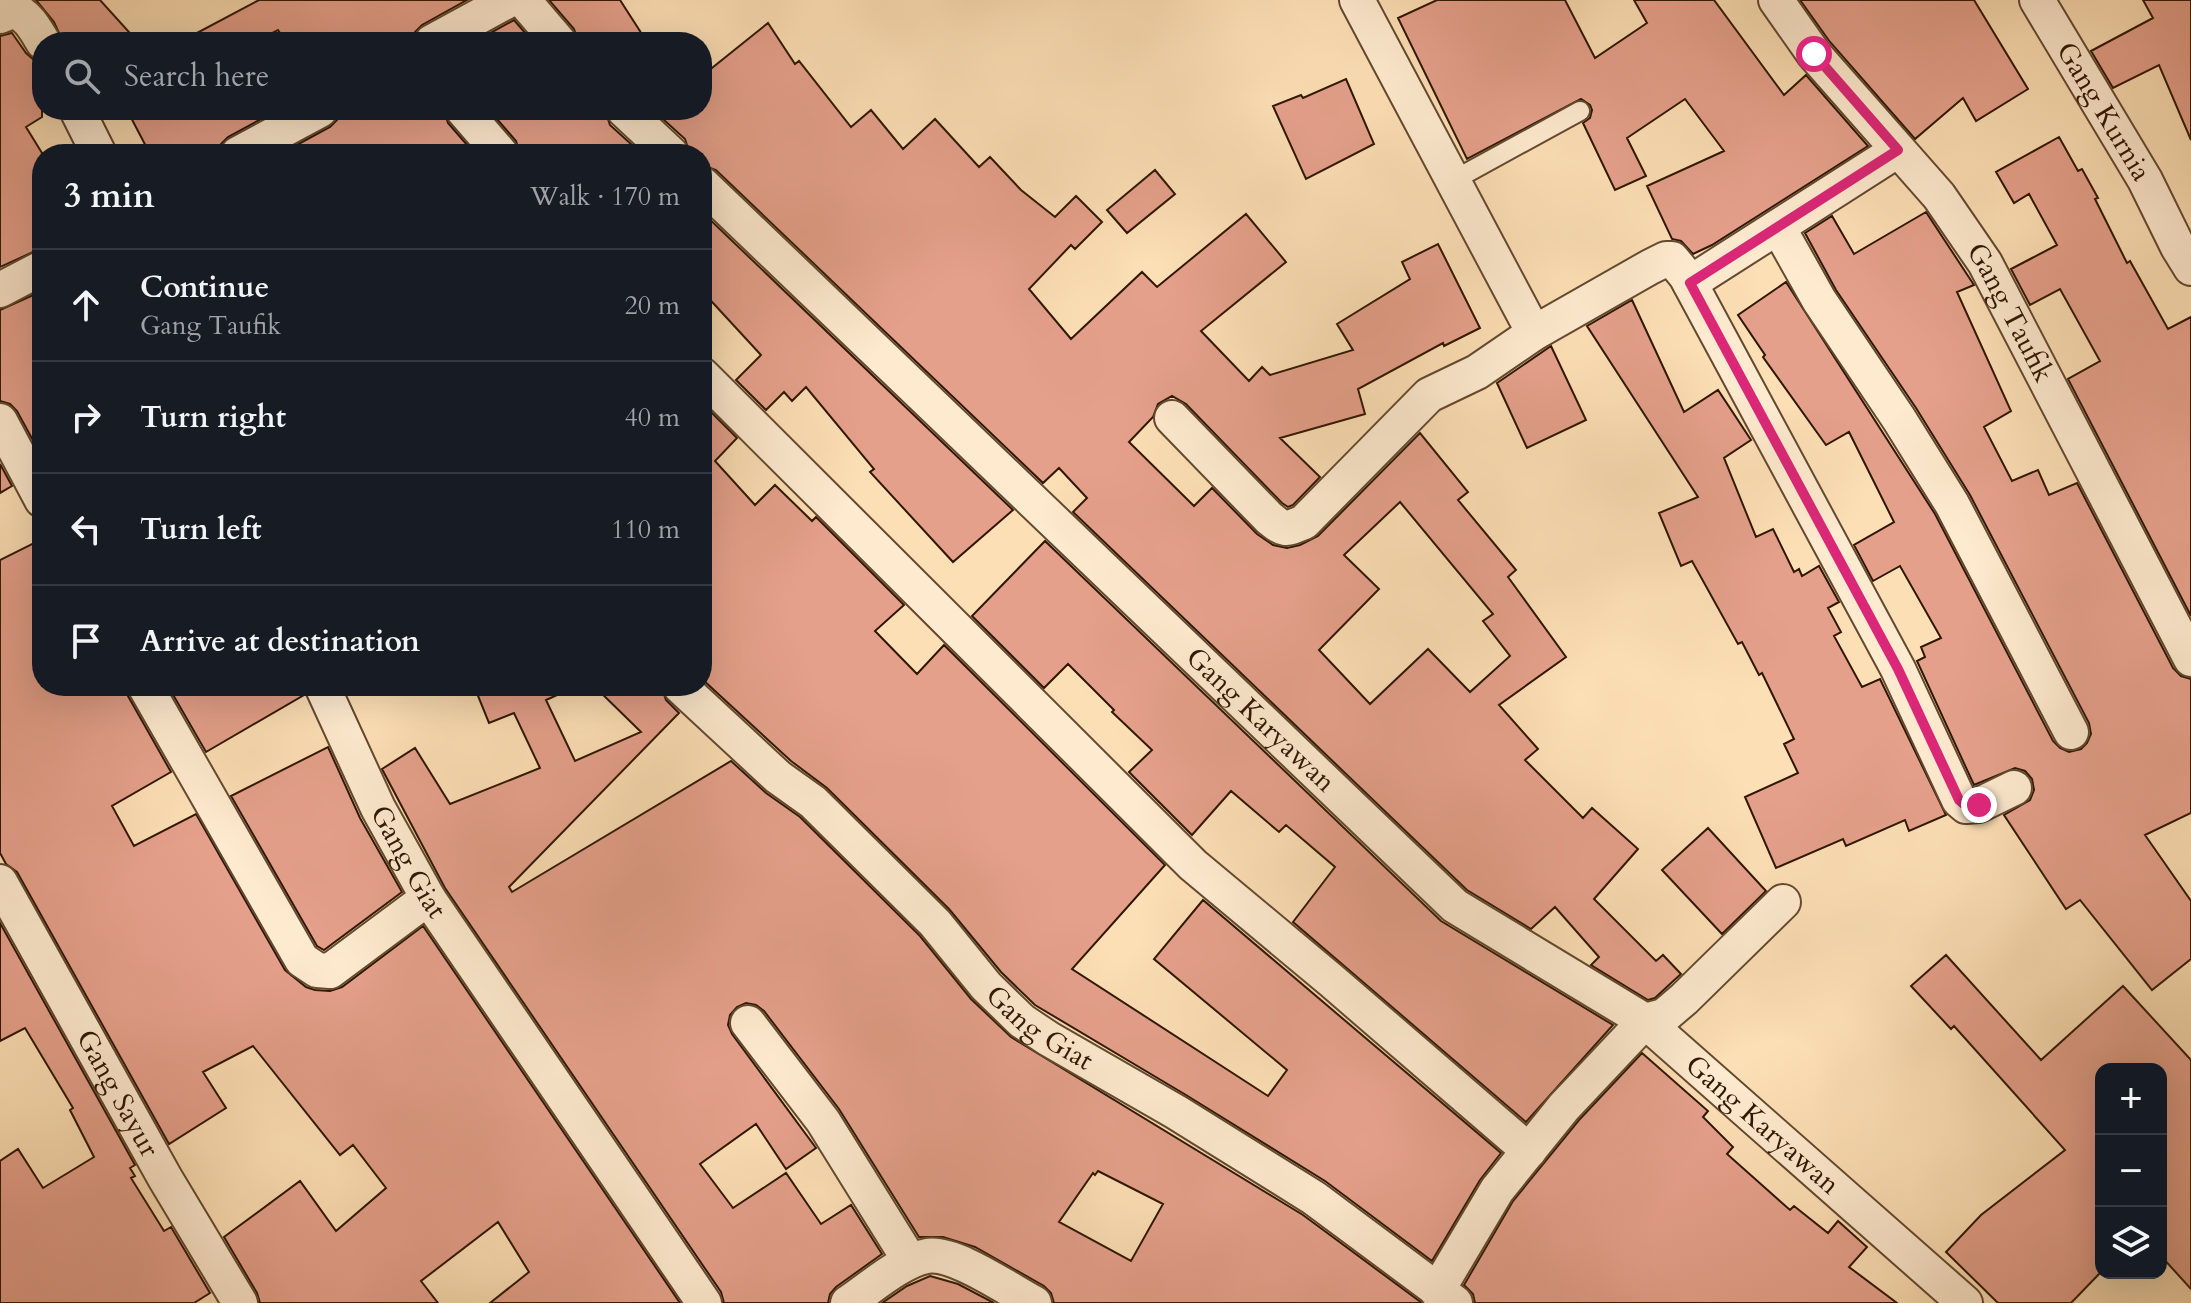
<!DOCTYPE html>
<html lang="en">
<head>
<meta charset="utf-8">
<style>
	:root { --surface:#171b24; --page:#242831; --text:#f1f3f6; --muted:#9ea1a6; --line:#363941 }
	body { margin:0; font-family:Cardo,serif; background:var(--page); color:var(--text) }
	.controls { position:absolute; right:24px; bottom:24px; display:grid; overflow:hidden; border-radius:16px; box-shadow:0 8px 32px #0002 }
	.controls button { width:72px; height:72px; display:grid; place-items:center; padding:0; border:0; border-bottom:2px solid var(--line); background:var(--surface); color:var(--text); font:40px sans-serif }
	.stop { position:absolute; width:24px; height:24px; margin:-18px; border:6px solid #db2777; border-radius:50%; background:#fff }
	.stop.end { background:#db2777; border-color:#fff; box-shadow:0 2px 8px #0008 }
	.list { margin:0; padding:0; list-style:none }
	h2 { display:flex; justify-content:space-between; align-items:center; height:104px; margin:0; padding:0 32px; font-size:34px }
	h2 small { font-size:26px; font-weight:400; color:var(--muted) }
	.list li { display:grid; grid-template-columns:52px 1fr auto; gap:24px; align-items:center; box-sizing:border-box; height:112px; padding:0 32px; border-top:2px solid var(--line) }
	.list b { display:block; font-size:30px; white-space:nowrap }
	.list p { margin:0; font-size:26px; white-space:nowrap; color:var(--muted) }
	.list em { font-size:26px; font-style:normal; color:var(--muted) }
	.icon { flex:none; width:44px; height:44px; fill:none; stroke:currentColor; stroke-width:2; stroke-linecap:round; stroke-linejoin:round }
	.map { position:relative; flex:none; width:2191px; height:1303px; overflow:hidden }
	.search { position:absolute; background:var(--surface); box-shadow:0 8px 32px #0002; left:32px; top:32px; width:680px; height:88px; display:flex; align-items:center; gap:20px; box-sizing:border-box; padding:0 28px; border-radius:32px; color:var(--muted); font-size:30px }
	.panel { position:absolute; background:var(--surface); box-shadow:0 8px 32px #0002; left:32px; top:144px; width:680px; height:552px; border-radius:32px }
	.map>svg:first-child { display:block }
	.building { fill:#e5a08b; stroke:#301702; stroke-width:2; fill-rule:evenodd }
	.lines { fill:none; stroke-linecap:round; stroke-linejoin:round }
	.service-casing { stroke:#63492f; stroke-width:22 }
	.minor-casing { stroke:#63492f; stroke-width:38 }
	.service { stroke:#feeacf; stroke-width:18 }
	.minor { stroke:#feeacf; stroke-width:34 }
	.route { stroke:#db2777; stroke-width:10 }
	.labels { text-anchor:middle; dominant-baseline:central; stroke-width:6; stroke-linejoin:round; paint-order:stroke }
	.street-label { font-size:28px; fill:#301702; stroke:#feeacf }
</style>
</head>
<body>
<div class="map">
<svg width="2191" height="1303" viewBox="0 0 2191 1303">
	<rect width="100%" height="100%" fill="#fddfb5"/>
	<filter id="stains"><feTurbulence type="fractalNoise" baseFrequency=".0025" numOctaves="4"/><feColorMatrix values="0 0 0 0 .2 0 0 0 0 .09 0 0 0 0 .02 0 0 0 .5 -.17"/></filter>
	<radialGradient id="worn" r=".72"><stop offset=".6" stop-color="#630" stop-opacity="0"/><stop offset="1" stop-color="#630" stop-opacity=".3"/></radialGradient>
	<!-- building -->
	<path class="building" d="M 36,0 L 100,0 L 138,42 L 63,42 L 54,22 Z
		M 259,0 L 467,0 L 422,25 L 415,32 L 412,42 L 286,42 L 278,30 L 255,42 L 180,42 Z
		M 549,0 L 620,0 L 647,42 L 578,42 L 574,29 Z
		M 1437,0 L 1565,0 L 1595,58 L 1647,23 L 1634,0 L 1714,0 L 1784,95 L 1806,75 L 1868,146 L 1712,245 L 1693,254 L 1681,241 L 1672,239 L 1647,186 L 1724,151 L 1685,99 L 1627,138 L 1646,176 L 1615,190 L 1583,123 L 1590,118 L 1592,110 L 1590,105 L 1581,99 L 1467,159 L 1398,18 Z
		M 1800,0 L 1974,0 L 2028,89 L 1976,121 L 1963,98 L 1915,139 L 1830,42 Z
		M 2143,0 L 2191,0 L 2191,140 L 2159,65 L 2113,88 L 2091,51 L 2153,18 Z
		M 514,20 L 533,42 L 474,42 Z
		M 768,23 L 795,64 L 799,61 L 851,127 L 871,110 L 903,149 L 935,119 L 979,167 L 990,157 L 1021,190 L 1055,217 L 1076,196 L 1102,222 L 1075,249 L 1071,245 L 1029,289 L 1071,339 L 1142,272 L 1157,287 L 1246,214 L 1286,262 L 1201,331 L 1249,381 L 1262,367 L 1270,375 L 1353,350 L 1337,324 L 1410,279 L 1402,262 L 1438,244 L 1480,328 L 1444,346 L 1443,343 L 1358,389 L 1365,414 L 1280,438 L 1320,477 L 1293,505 L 1288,507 L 1282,503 L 1186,404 L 1172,396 L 1158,404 L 1153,417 L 1129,442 L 1194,506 L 1212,488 L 1257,534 L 1273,545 L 1287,548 L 1300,545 L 1318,536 L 1420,433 L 1468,492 L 1458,500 L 1516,570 L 1508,577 L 1566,657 L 1499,705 L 1538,749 L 1525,760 L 1583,818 L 1592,808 L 1638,849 L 1594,899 L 1656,961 L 1663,955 L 1681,974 L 1670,984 L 1655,998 L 1648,1000 L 1591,965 L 1599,957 L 1555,907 L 1531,929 L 1467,890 L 1073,512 L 1087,498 L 1059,468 L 1043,483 L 716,170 L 702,165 L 702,154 L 690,154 L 685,139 L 653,110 L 702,110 L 702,76 ZM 1400,502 L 1493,614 L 1483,621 L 1510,656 L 1470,692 L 1428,649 L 1370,704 L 1319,650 L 1379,589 L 1344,555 Z
		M 12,33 L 26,53 L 33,59 L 42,62 L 42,117 L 26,127 L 42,153 L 42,248 L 0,267 L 0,36 Z
		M 1346,79 L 1374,144 L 1306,179 L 1273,106 L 1301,95 L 1303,98 Z
		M 127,110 L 278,110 L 228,137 L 221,144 L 218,154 L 150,154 Z
		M 340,110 L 444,110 L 448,123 L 475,154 L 280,154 L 330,127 L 337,120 Z
		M 489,110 L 605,110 L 610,125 L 642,154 L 520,154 L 516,141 Z
		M 2059,137 L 2078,171 L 2082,169 L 2098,198 L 2095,199 L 2127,263 L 2130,261 L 2168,329 L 2191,317 L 2191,616 L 2068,379 L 2100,361 L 2060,289 L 2030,305 L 2011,269 L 2057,245 L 2029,194 L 2014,203 L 1996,172 Z
		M 1155,170 L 1175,194 L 1127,233 L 1107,210 Z
		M 702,212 L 1013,510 L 953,562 L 870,472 L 874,469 L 806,387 L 792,401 L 784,392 L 766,410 L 736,380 L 761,355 L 702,291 Z
		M 1926,212 L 1974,285 L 1957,292 L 2011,411 L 1984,427 L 2012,481 L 2038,470 L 2049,495 L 2077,483 L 2173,668 L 2181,676 L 2191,679 L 2191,813 L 2145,835 L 2191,901 L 2191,959 L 2152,990 L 2080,900 L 2066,909 L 2004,815 L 2030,800 L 2034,790 L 2032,779 L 2025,771 L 2015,768 L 1974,785 L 1917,661 L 1925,657 L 1921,647 L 1941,638 L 1900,566 L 1873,581 L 1854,545 L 1894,522 L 1849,432 L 1826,445 L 1763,357 L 1765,355 L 1738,315 L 1786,282 L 1935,514 L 2053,741 L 2060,748 L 2069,752 L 2081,749 L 2087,743 L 2091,734 L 2089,723 L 1970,495 L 1916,408 L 1836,290 L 1805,233 L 1832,216 L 1854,254 Z
		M 42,291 L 42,457 L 17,411 L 10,404 L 0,401 L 0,310 Z
		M 1632,300 L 1684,412 L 1718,390 L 1751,440 L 1724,458 L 1756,537 L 1773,529 L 1794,572 L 1799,569 L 1802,576 L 1819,566 L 1839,602 L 1828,608 L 1841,632 L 1834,636 L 1862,687 L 1880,679 L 1946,815 L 1909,831 L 1905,820 L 1846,846 L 1843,839 L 1776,868 L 1745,797 L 1798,773 L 1784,744 L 1794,739 L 1762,673 L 1759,675 L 1742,642 L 1738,644 L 1692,561 L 1681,566 L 1659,513 L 1698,497 L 1587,326 Z
		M 1551,346 L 1586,420 L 1527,448 L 1497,383 Z
		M 702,403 L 737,438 L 715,461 L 755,505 L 775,485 L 812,521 L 816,517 L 904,605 L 875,631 L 917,674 L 944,645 L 1165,865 L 1072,969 L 1268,1096 L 1287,1070 L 1154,959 L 1203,900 L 1501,1153 L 1480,1180 L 1432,1261 L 1325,1181 L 1186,1095 L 1035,1005 L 1001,972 L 949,909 L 827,788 L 791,761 L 702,679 Z
		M 0,464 L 12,486 L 0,493 Z
		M 42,539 L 42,686 L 125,686 L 128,696 L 171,772 L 112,806 L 134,846 L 196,814 L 285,970 L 306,987 L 315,990 L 330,991 L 342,987 L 423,926 L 680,1303 L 490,1303 L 529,1272 L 498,1222 L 421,1281 L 438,1303 L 260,1303 L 257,1293 L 224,1237 L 300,1181 L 336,1231 L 386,1188 L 353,1145 L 340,1155 L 253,1046 L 203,1072 L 226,1108 L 169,1144 L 17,872 L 6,864 L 0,853 L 0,560 Z
		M 1045,541 L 1441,921 L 1613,1025 L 1526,1122 L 1293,922 L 1335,867 L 1286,825 L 1279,832 L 1231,791 L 1192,835 L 1129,772 L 1152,750 L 1112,712 L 1114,710 L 1068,664 L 1044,688 L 972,616 Z
		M 168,686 L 302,686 L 304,695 L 206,752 Z
		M 474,686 L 577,686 L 546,700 L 575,761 L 641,732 L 594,686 L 661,686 L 666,700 L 679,713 L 509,887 L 512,892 L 731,761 L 766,793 L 800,817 L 920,936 L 971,999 L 1011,1037 L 1303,1215 L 1422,1303 L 1054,1303 L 1051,1293 L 1044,1286 L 975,1247 L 943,1237 L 919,1237 L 839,1109 L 764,1011 L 756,1005 L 746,1003 L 737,1007 L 730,1015 L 728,1025 L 732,1034 L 816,1148 L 786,1169 L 756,1124 L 700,1164 L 733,1208 L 786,1173 L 821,1224 L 851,1205 L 882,1254 L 836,1287 L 830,1294 L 828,1303 L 724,1303 L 721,1292 L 445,888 L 382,769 L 415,748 L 450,804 L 540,768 L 514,713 L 489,723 ZM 1098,1171 L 1163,1204 L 1131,1261 L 1059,1222 L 1093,1173 L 1095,1175 Z
		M 328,747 L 360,818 L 402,892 L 324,950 L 317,946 L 231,796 Z
		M 1708,828 L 1766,891 L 1722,934 L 1662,870 Z
		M 0,923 L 135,1165 L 130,1168 L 135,1176 L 131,1178 L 164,1231 L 171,1227 L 210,1293 L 194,1303 L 0,1303 L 0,1161 L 18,1149 L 43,1188 L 94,1157 L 70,1110 L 73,1108 L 25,1028 L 0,1041 Z
		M 1946,955 L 2041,1060 L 2123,986 L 2191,1060 L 2191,1289 L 2161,1256 L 2161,1069 L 2101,1069 L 2101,1272 L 2071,1303 L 1998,1303 L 1946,1252 L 1981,1215 L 2065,1150 L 1954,1026 L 1951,1029 L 1911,986 Z
		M 1642,1053 L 1708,1111 L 1703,1117 L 1733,1147 L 1727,1154 L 1790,1210 L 1794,1206 L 1828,1233 L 1838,1221 L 1867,1247 L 1849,1267 L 1897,1303 L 1475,1303 L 1473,1294 L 1464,1285 L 1513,1201 L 1579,1120 Z
		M 930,1276 L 958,1284 L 994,1303 L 882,1303 L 907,1286 Z"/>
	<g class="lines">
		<!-- service casing -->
		<g class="service-casing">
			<path id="service" d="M 1454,180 L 1580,111"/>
		</g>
		<!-- minor casing -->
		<g class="minor-casing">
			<g id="minor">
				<path d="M 523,0 L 559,42"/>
				<path d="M 1357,0 L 1534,333"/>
				<path id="s1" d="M 1776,0 L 1814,54 L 1939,196 L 1985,263 L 2191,659"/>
				<path id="s2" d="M 2037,0 L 2145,180 L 2178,247 L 2191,268"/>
				<path d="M 0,16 L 15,10 C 29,17 35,29 43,42"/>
				<path d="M 432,42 L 509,0"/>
				<path d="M 77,110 L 99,154"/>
				<path d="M 463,110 L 501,154"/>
				<path d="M 624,110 L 671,154"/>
				<path d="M 238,154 L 320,110"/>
				<path id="s3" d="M 702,184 L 1455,906 L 1645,1021 L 1965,1303"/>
				<path d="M 1778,227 L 1819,300 L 1899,419 L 1952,504 L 2071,732"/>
				<path d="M 1690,283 L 1898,150"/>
				<path d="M 0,290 L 42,268"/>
				<path d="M 702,375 L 1193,865 L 1332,981 L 1529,1151"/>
				<path d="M 1172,418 L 1269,518 C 1285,531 1285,530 1304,522 L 1429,395 L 1477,372 L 1534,333 L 1650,267 L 1666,259 L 1672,259 L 1686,276 L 1898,669 L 1959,800 L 1966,806 L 1979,805 L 2014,788"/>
				<path d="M 0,421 L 42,500"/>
				<path d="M 145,686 L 302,960 L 317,970 L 330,971 L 428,898"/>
				<path id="s4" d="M 322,686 L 378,808 L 428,898 L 704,1303"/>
				<path id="s5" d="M 680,686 L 778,777 L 813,802 L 935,923 L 986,986 L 1022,1021 L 1049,1039 L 1176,1112 L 1314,1198 L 1455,1303"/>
				<path id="s6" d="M 0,882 L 165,1178 L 240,1303"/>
				<path d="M 748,1023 L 823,1121 L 910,1261"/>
				<path d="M 1437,1291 L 1497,1190 L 1564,1107 L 1645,1021 L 1664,1016 L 1684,999 L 1783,902"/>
				<path d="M 848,1303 C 869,1289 902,1260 927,1256 C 954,1251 1009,1290 1034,1303"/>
			</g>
		</g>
		<!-- service -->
		<use href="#service" class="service"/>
		<!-- minor -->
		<use href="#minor" class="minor"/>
	</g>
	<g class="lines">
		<!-- route -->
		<path class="route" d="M 1814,54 L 1898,150 L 1690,283 L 1898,669 L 1959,800 L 1966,806 L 1979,805"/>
	</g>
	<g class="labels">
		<!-- street labels -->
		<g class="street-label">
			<text stroke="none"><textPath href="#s2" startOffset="130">Gang Kurnia</textPath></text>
			<text stroke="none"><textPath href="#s1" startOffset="392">Gang Taufik</textPath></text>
			<text stroke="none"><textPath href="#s3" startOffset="774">Gang Karyawan</textPath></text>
			<text stroke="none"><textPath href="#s4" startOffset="196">Gang Giat</textPath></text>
			<text stroke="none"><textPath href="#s5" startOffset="498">Gang Giat</textPath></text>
			<text stroke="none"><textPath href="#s6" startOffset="242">Gang Sayur</textPath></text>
			<text stroke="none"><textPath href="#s3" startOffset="1422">Gang Karyawan</textPath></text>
		</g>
	</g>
	<rect width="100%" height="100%" filter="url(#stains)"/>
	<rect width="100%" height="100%" fill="url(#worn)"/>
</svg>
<div class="controls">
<button>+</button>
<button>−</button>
<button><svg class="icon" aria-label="layers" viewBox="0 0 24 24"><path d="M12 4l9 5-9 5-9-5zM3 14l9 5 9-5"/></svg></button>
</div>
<div class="stop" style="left:1814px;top:54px"></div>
<div class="stop end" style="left:1979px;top:805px"></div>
<div class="search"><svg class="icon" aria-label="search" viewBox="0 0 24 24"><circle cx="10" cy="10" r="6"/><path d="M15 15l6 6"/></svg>Search here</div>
<section class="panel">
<h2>3 min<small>Walk · 170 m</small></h2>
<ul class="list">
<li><svg class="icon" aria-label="ahead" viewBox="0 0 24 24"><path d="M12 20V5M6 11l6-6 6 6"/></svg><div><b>Continue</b><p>Gang Taufik</p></div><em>20 m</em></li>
<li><svg class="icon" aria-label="right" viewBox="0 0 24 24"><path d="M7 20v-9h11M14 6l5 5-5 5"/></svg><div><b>Turn right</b></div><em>40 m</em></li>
<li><svg class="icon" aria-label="left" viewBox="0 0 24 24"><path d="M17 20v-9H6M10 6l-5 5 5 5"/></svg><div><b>Turn left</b></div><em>110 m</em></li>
<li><svg class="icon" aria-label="arrive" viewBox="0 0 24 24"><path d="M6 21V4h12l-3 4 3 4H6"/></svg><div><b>Arrive at destination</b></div></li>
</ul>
</section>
</div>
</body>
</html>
